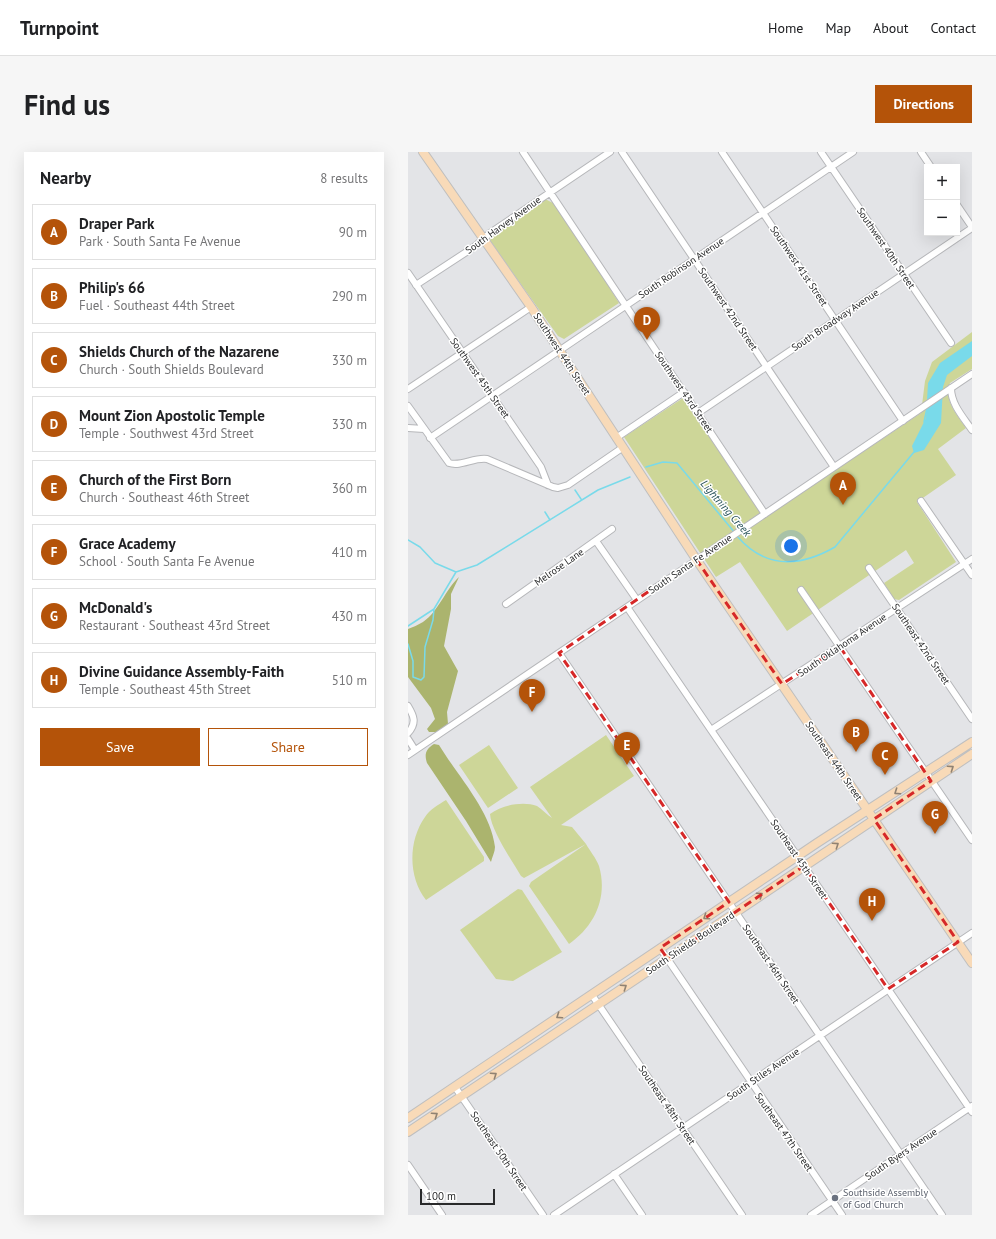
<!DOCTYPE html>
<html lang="en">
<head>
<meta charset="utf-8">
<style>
	:root { --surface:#fff; --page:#f6f6f6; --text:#202124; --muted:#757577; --line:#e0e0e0; --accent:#b45309 }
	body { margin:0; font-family:"PT Sans",sans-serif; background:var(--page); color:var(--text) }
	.controls { position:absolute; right:12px; top:12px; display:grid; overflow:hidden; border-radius:0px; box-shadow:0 4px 16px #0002 }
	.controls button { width:36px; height:36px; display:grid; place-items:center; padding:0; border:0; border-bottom:1px solid var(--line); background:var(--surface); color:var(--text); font:20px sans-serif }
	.scale { position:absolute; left:12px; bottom:10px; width:75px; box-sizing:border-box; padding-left:4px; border:2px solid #292a2b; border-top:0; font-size:11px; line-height:14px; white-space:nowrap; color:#292a2b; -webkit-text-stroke:3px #fff; paint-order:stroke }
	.you { position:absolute; left:383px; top:394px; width:14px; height:14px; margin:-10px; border:3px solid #fff; border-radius:50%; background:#1a73e8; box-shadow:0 0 0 6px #1a73e833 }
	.badge { display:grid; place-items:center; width:26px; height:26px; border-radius:50%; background:var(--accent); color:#fff; font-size:13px; font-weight:700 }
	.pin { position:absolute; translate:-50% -33px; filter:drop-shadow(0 1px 2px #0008) }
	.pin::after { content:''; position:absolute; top:21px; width:14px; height:12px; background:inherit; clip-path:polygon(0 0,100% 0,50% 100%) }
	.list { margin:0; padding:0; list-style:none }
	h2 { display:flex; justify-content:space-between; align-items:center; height:52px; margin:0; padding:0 16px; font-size:17px }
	h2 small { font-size:13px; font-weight:400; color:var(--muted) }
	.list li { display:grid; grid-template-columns:26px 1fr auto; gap:12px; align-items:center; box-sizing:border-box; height:56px; margin:0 8px 8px; padding:0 8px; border:1px solid var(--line); border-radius:0px }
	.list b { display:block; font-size:15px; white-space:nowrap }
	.list p { margin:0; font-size:13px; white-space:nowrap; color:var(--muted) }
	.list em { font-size:13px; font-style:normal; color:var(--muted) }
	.actions { display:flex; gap:8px; padding:12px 16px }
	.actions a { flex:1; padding:9px 0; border:1px solid var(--accent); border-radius:0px; text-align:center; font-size:14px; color:var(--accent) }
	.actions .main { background:var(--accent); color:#fff }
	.map { position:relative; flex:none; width:564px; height:1063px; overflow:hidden; border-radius:0px }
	header { display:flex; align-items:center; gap:24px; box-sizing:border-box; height:56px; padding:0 20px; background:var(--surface); border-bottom:1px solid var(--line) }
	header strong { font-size:19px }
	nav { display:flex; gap:22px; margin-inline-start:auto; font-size:14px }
	.intro { display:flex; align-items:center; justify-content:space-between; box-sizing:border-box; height:96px; padding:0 24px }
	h1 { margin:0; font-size:28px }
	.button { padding:10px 18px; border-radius:0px; background:var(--accent); color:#fff; font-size:14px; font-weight:700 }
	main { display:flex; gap:24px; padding:0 24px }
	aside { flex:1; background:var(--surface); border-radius:0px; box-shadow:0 4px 16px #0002 }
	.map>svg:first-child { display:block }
	.green { fill:#cdd698 }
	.forest { fill:#abb46e }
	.water { fill:#79daea }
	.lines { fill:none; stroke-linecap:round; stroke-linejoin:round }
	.stream { stroke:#79daea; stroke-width:1.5 }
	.minor-casing { stroke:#b6b7ba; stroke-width:8 }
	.major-casing { stroke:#bfbfbf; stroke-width:10 }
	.minor { stroke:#fff; stroke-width:6 }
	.major { stroke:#f8dab8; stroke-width:8 }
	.oneway { stroke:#908272 }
	.marked { fill:none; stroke:#d62828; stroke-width:3; stroke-dasharray:8 5; stroke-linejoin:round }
	.worship-dot { fill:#6b7280; stroke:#fff; stroke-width:1.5 }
	.labels { text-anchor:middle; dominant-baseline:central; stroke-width:3; stroke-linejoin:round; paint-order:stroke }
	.street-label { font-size:10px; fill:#292a2b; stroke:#fff }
	.worship-label { font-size:10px; fill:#5b616d; stroke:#fff; text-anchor:start }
	.water-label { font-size:11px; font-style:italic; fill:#265158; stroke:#fff }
</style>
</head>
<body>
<header>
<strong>Turnpoint</strong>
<nav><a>Home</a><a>Map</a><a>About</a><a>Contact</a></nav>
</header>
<div class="intro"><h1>Find us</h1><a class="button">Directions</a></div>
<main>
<aside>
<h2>Nearby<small>8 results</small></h2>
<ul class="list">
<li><span class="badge">A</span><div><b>Draper Park</b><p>Park · South Santa Fe Avenue</p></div><em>90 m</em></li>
<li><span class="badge">B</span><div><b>Philip's 66</b><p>Fuel · Southeast 44th Street</p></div><em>290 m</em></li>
<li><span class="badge">C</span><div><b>Shields Church of the Nazarene</b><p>Church · South Shields Boulevard</p></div><em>330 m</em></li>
<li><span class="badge">D</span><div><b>Mount Zion Apostolic Temple</b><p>Temple · Southwest 43rd Street</p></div><em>330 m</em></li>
<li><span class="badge">E</span><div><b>Church of the First Born</b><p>Church · Southeast 46th Street</p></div><em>360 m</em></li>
<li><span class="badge">F</span><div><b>Grace Academy</b><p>School · South Santa Fe Avenue</p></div><em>410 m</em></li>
<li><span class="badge">G</span><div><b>McDonald's</b><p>Restaurant · Southeast 43rd Street</p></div><em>430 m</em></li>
<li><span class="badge">H</span><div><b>Divine Guidance Assembly-Faith</b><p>Temple · Southeast 45th Street</p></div><em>510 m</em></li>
</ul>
<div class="actions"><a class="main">Save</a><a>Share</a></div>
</aside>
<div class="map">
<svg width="564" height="1063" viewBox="0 0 564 1063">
	<rect width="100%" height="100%" fill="#e3e4e7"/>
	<!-- green -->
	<path class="green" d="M 137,47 L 145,51 L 185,109 L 211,151 L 156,187 L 150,184 L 82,89 L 84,83 Z
		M 564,180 L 564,217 L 542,231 C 536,250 548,261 558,276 L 530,297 L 548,323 L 509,350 L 548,410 L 491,448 L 486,447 L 476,431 L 506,411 L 498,398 L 379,479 L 332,410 L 308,425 L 216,285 L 275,246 L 356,366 L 513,261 L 517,229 L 524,210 Z
		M 198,583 L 226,624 L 153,673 L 164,675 L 178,692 L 116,726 L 113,724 C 104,709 83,678 82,662 C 94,653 115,649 129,654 C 134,657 139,663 144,666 L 122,635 Z
		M 81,593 L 110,636 L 80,656 L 51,613 Z
		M 38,648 L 76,705 L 76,709 L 18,748 C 0,725 0,689 17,665 C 22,657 30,653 38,648 Z
		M 178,692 C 182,699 188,706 191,714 C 200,745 187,774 161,792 L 121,734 L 123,730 Z
		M 110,737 L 114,738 L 154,800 L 105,829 L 88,827 L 52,778 Z"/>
	<!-- forest -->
	<path class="forest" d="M 51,425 L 43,442 L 43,457 L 36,494 L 50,519 L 39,560 L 40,572 L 29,580 L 21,580 L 19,577 L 27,567 L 23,556 L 0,525 L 0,477 C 5,475 10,473 15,470 C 31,459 37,438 51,425 Z
		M 26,592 L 31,593 C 49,623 83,659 87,695 C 87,700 84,705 83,710 L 58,669 L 19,611 C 16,602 18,597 26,592 Z"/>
	<!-- water -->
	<path class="water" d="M 564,189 L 564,204 L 539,223 L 535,235 L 533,271 L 516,298 L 506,301 L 504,294 L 518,266 L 520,231 L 532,211 Z"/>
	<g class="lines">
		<!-- stream -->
		<path class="stream" d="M 516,270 L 519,256
			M 238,315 L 255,310 L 269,311 L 327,381
			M 167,338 L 173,347
			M 137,360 L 142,368
			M 329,384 C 357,417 392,415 427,395 L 506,300
			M 0,388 L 12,395 L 27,411 L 48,420 L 69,413 L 190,338 L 222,325
			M 0,474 L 26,457 L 48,420
			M 0,492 L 5,509 L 5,525 L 13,528 L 16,525 L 17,495 L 25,468 L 26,457"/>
		<!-- minor casing -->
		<g class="minor-casing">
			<path id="minor" d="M 115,0 L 357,362
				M 214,0 L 426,315
				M 314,0 L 495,269
				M 413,0 L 543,191
				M 513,0 L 523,15
				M 549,53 L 564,75
				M 0,121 L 133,315 L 140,333
				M 8,133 L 66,95 L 82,81 L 202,0
				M 543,236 C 543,252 555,265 564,278
				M 0,237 L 123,155
				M 0,254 L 41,311 C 53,315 66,305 79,307 L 145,335 L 150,336 L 160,333 L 214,296
				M 290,261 L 564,76
				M 0,276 L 16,277
				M 22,286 L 445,0
				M 208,286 L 276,240
				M 513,349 L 564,423
				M 188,389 L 229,448
				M 461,416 L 564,567
				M 393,438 L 564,688
				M 98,452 L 204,377
				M 219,455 L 564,960
				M 151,501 L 534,1063
				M 0,554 C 6,564 9,571 0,581
				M 303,578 L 564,407
				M 0,587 L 7,598
				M 0,603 L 564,222
				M 252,796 L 434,1063
				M 184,843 L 334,1063
				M 47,935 L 135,1063
				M 0,1013 L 34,1063
				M 206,1022 L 234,1063
				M 146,1063 L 564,781
				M 403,1063 L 564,954"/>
		</g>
		<!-- major casing -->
		<g class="major-casing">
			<path id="major" d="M 15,0 L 123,155 L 288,407 L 564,811
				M 0,966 L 409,691 L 564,590
				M 0,980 L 564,602"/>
		</g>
		<!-- minor -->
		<use href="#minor" class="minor"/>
		<!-- major -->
		<use href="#major" class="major"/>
	</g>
	<!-- one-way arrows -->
	<defs><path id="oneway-chevron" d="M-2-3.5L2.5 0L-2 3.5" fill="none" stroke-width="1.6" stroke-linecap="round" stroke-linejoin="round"/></defs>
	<g class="oneway">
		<use href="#oneway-chevron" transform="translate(543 616) rotate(-34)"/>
		<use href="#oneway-chevron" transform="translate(489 640) rotate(146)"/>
		<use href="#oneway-chevron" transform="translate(428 693) rotate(-34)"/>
		<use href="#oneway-chevron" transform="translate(352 743) rotate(-34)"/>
		<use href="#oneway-chevron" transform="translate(298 765) rotate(146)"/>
		<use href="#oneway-chevron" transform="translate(216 835) rotate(-34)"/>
		<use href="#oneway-chevron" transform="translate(151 864) rotate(146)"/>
		<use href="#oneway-chevron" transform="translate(86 923) rotate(-34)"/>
		<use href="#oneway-chevron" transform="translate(27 963) rotate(-34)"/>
	</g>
	<!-- marked area -->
	<path class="marked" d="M 288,407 L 374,532 L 432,495 L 523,629 L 466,667 L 550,790 L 480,837 L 396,714 L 259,806 L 252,796 L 321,750 L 151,501 Z"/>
	<!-- markers -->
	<circle class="worship-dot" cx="427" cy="1046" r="4"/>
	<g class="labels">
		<!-- street labels -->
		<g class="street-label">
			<text transform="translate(95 73) rotate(-36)">South Harvey Avenue</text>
			<text transform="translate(478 96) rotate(56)">Southwest 40th Street</text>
			<text transform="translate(391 114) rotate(56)">Southwest 41st Street</text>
			<text transform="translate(273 116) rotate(-34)">South Robinson Avenue</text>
			<text transform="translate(320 157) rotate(56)">Southwest 42nd Street</text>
			<text transform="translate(427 168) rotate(-34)">South Broadway Avenue</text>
			<text transform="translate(154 202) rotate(57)">Southwest 44th Street</text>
			<text transform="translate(72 226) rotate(55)">Southwest 45th Street</text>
			<text transform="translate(276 240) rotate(56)">Southwest 43rd Street</text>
			<text transform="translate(282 412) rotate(-34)">South Santa Fe Avenue</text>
			<text transform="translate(151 415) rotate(-35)">Melrose Lane</text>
			<text transform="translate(513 492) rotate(56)">Southeast 42nd Street</text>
			<text transform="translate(434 493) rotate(-34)">South Oklahoma Avenue</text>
			<text transform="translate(426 609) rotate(56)">Southeast 44th Street</text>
			<text transform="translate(391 707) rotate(56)">Southeast 45th Street</text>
			<text transform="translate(282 791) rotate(-34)">South Shields Boulevard</text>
			<text transform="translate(363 812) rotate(56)">Southeast 46th Street</text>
			<text transform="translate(355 922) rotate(-34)">South Stiles Avenue</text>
			<text transform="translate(259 953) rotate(56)">Southeast 48th Street</text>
			<text transform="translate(376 980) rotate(55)">Southeast 47th Street</text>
			<text transform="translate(91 999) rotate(56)">Southeast 50th Street</text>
			<text transform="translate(493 1002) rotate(-34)">South Byers Avenue</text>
		</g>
		<!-- worship labels -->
		<g class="worship-label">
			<text x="435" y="1040">Southside Assembly<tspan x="435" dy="12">of God Church</tspan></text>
		</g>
		<!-- water labels -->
		<g class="water-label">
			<text transform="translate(318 356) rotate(49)">Lightning Creek</text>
		</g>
	</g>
</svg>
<div class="controls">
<button>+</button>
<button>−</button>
</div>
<div class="scale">100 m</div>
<div class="you"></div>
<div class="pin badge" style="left:435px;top:353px">A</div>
<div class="pin badge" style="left:448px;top:600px">B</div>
<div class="pin badge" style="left:477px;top:623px">C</div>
<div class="pin badge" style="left:239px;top:188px">D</div>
<div class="pin badge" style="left:219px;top:613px">E</div>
<div class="pin badge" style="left:124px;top:560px">F</div>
<div class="pin badge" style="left:527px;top:682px">G</div>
<div class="pin badge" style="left:464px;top:769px">H</div>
</div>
</main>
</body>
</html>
